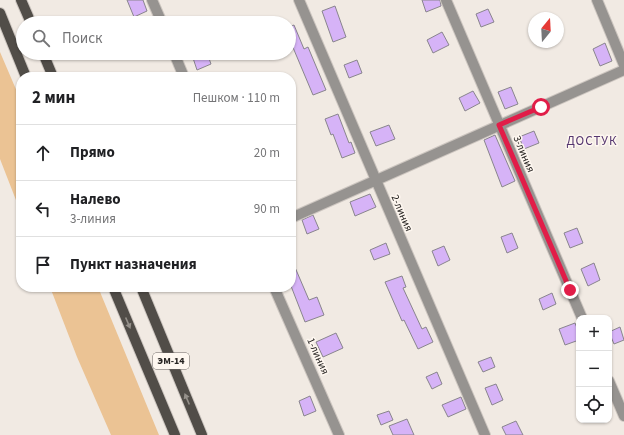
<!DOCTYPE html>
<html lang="ru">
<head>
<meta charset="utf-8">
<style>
	:root { --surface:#fff; --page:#f6f6f6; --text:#202124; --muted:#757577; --line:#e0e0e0 }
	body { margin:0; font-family:"Source Sans 3",sans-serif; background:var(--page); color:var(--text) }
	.controls { position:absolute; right:12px; bottom:12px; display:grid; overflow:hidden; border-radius:8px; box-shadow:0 1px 3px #0004 }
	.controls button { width:36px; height:36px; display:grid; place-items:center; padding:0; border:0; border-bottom:1px solid var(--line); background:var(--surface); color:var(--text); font:20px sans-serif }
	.compass { position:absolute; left:528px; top:12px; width:36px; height:36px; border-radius:50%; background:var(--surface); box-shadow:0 1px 3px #0004; rotate:18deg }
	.stop { position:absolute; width:12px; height:12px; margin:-9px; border:3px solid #e11d48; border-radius:50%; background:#fff }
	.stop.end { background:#e11d48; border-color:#fff; box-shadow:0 1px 4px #0008 }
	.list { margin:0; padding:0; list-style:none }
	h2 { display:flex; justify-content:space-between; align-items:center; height:52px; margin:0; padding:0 16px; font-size:17px }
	h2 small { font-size:13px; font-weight:400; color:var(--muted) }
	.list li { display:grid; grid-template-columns:26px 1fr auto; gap:12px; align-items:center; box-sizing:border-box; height:56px; padding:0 16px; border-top:1px solid var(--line) }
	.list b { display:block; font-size:15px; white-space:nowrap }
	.list p { margin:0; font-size:13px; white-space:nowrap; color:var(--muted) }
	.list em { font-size:13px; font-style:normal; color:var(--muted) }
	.icon { flex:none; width:22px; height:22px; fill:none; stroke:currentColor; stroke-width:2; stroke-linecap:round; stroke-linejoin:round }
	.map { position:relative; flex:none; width:624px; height:435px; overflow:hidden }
	.search { position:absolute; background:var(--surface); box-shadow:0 1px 3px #0004; left:16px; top:16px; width:280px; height:44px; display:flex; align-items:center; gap:10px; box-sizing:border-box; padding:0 14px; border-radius:22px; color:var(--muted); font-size:15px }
	.panel { position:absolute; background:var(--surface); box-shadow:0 1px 3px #0004; left:16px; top:72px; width:280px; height:220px; border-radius:16px }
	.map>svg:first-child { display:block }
	.green { fill:#ebc394 }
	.building { fill:#d6b3f7; stroke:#89858d }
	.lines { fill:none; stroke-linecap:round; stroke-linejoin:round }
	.minor-casing { stroke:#cdc6c0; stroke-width:12 }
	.major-casing { stroke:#cdc6c0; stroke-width:12 }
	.minor { stroke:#969390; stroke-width:10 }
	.major { stroke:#514d48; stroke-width:10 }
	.oneway { fill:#96918b }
	.route { stroke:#e11d48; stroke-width:5 }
	.labels { text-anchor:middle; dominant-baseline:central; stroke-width:3; stroke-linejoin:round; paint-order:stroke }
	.shield { fill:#fef7f0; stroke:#686360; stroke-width:1 }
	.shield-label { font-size:10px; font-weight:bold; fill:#272422 }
	.street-label { font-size:11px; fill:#272422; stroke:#fef7f0 }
	.quarter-label { font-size:13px; letter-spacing:1px; fill:#54356f; stroke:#fef7f0 }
</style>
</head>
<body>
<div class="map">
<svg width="624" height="435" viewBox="0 0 624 435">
	<rect width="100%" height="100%" fill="#f1eae3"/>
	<!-- green -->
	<path class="green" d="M 0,52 L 21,101 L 21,213 L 0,159 Z
		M 50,287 L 98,287 L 159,435 L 111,435 L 77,357 Z"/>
	<!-- building -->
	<path class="building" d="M 127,0 L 143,0 L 147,11 L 134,17 Z
		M 422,0 L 440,0 L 441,6 L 426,12 Z
		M 335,6 L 346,37 L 333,42 L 322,11 Z
		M 488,9 L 494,22 L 481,27 L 476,14 Z
		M 294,25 L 304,49 L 308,47 L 326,90 L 313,95 L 289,38 L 289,27 Z
		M 442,32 L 449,45 L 433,53 L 427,40 Z
		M 605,43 L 612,61 L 600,66 L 593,49 Z
		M 198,53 L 207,53 L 211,64 L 197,70 L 192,55 Z
		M 357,60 L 362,73 L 349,78 L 344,65 Z
		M 511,87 L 518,104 L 505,109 L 498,92 Z
		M 473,91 L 480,103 L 465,111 L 459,98 Z
		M 338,114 L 349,143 L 351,142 L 355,153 L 342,158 L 333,134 L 331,135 L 325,119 Z
		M 389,125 L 395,139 L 376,146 L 370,132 Z
		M 534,131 L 539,143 L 524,149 L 519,137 Z
		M 495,135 L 515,181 L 502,187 L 484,140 Z
		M 370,194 L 376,207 L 355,216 L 350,202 Z
		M 313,215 L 319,229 L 307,234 L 302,220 Z
		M 577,228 L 583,243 L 570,248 L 564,233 Z
		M 512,233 L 518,248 L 507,253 L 501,237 Z
		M 386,243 L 390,254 L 374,260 L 370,250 Z
		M 444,246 L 450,260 L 438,266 L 432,251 Z
		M 291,258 L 309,300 L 317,297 L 324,315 L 305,322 L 291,286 Z
		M 594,263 L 600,280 L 588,286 L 581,269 Z
		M 402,276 L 406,287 L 403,288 L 422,329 L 426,327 L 433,342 L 418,349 L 404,320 L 402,321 L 385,282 Z
		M 552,293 L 556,304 L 543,310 L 539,299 Z
		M 575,323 L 579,333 L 579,340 L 565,345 L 559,329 Z
		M 620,327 L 624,340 L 614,344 L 609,332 Z
		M 336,333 L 343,348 L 323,357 L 316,342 Z
		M 491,357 L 495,367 L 483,372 L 478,362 Z
		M 437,372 L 442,384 L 432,389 L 426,377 Z
		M 496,384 L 503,400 L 492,405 L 485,388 Z
		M 310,396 L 316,411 L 304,416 L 299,401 Z
		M 461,397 L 466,409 L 448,417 L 442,405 Z
		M 389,411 L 393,420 L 381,425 L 377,415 Z
		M 407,419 L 414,435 L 393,435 L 389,426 Z
		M 516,421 L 523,435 L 506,435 L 502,427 Z"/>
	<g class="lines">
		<!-- minor casing -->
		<g class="minor-casing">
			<path id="minor" d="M 152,0 L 162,23
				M 299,0 L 485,435
				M 446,0 L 582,318
				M 597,0 L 624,65
				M 174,53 L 184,77
				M 291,218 L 624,70
				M 274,287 L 339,435
				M 609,381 L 624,416"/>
		</g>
		<!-- major casing -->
		<g class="major-casing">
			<path id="major" d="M 21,0 L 31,23
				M 0,13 L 26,77
				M 43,53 L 53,77
				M 113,287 L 175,435
				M 141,287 L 202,435"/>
		</g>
		<!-- minor -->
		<use href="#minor" class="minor"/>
		<!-- major -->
		<use href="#major" class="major"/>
	</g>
	<!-- one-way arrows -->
	<defs><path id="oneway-solid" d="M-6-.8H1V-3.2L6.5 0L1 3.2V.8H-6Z"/></defs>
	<g class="oneway">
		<use href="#oneway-solid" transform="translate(128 323) rotate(67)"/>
		<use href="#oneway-solid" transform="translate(187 399) rotate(-113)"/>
	</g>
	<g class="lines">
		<!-- route -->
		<path class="route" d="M 541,107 L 499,125 L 570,290"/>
	</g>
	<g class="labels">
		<!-- shield labels -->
		<rect class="shield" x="153" y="353" width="36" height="16" rx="3"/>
		<g class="shield-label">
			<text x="171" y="361">ЭМ-14</text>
		</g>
		<!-- street labels -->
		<g class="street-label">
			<text transform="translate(524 154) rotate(67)">3-линия</text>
			<text transform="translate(402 213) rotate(67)">2-линия</text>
			<text transform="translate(318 356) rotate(66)">1-линия</text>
		</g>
		<!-- quarter labels -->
		<g class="quarter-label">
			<text x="592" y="141">ДОСТУК</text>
		</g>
	</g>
</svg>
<div class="controls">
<button>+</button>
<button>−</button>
<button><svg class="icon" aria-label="locate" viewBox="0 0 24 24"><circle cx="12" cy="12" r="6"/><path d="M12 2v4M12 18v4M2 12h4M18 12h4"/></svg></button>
</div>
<svg class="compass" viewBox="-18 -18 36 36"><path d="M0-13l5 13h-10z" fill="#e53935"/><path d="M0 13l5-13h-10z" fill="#757577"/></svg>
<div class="stop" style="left:541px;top:107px"></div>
<div class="stop end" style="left:570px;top:290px"></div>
<div class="search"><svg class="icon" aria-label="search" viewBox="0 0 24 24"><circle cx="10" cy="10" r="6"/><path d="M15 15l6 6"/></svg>Поиск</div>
<section class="panel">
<h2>2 мин<small>Пешком · 110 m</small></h2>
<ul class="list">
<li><svg class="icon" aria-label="ahead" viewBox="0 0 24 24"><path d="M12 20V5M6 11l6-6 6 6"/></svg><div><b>Прямо</b></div><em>20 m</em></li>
<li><svg class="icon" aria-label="left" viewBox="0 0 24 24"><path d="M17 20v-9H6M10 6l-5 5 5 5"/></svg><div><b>Налево</b><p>3-линия</p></div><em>90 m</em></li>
<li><svg class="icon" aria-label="arrive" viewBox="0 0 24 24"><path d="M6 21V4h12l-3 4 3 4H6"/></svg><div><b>Пункт назначения</b></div></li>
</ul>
</section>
</div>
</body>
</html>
